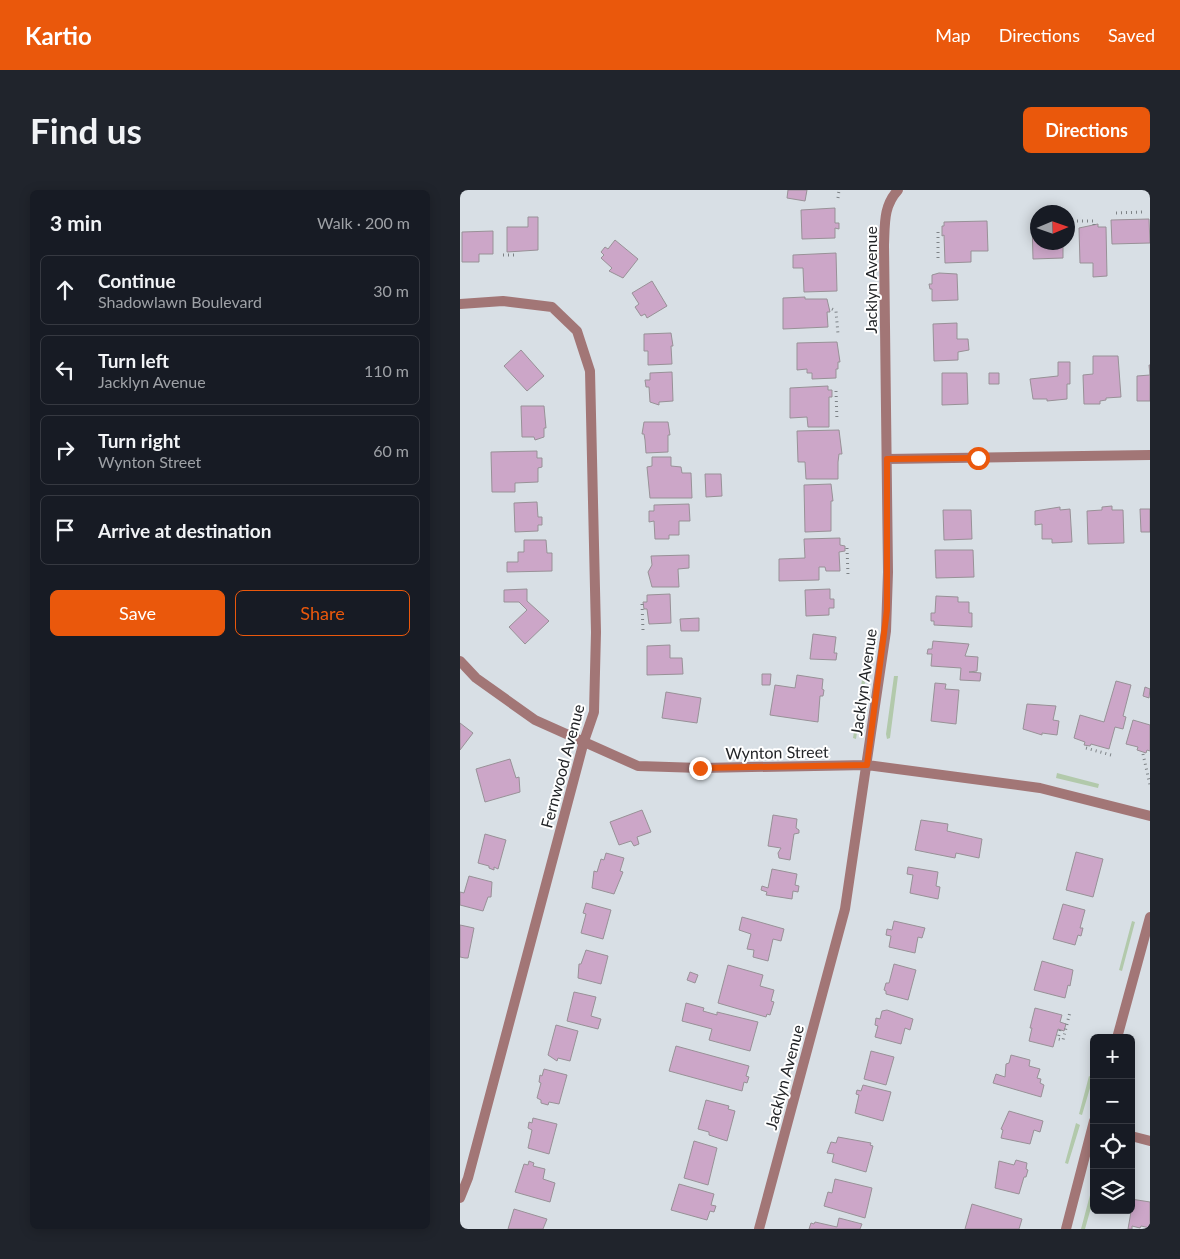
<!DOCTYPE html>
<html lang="en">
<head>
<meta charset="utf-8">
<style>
	:root { --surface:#171b24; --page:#20242c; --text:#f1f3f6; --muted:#9ea1a6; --line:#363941; --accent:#ea580c }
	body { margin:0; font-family:Lato,sans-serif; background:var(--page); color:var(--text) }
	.controls { position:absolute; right:15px; bottom:15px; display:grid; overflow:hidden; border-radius:8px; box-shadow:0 2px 12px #0003 }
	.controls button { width:45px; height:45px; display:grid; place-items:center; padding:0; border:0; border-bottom:1px solid var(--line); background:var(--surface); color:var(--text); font:25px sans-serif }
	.compass { position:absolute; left:570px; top:15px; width:45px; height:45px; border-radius:50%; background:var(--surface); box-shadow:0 2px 12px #0003; rotate:88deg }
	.stop { position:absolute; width:15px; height:15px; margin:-11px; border:4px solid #ea580c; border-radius:50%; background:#fff }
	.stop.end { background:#ea580c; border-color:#fff; box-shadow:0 1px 5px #0008 }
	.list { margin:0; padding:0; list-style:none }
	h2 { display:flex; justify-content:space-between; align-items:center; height:65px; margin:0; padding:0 20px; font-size:21px }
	h2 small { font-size:16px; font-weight:400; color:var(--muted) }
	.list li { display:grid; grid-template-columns:32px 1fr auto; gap:15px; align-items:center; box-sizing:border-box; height:70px; margin:0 10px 10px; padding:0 10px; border:1px solid var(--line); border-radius:8px }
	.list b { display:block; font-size:19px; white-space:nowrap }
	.list p { margin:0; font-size:16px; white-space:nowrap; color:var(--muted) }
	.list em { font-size:16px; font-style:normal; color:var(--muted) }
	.actions { display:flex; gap:10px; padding:15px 20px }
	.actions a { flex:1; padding:11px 0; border:1px solid var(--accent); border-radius:8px; text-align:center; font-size:18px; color:var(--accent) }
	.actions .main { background:var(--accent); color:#fff }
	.icon { flex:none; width:28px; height:28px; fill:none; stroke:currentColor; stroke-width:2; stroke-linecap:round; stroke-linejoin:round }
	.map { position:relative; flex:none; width:690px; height:1039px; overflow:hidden; border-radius:8px }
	header { display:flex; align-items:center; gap:30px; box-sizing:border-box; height:70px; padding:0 25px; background:var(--accent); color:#fff }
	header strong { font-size:24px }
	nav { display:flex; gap:28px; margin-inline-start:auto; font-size:18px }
	.intro { display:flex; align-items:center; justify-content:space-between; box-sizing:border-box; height:120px; padding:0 30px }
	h1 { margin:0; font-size:35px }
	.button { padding:12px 22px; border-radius:8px; background:var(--accent); color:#fff; font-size:18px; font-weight:700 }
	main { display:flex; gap:30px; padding:0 30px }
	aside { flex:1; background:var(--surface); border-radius:8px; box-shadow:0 2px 12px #0003 }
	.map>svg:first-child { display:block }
	.green { fill:#b2c9ab }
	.building { fill:#cca6c8; stroke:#989197 }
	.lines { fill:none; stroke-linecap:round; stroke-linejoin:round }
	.path { stroke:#7d8286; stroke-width:3; stroke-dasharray:1 4; stroke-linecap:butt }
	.street { stroke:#a27676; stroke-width:10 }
	.route { stroke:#ea580c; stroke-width:6 }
	.labels { text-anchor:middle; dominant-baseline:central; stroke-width:4; stroke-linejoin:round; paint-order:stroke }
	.street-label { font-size:16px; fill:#222427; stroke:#fff }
</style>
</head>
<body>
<header>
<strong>Kartio</strong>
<nav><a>Map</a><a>Directions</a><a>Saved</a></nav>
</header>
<div class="intro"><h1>Find us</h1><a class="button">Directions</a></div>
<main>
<aside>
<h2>3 min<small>Walk · 200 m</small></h2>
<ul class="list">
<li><svg class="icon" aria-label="ahead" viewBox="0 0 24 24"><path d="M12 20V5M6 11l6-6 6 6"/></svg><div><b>Continue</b><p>Shadowlawn Boulevard</p></div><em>30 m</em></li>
<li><svg class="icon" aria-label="left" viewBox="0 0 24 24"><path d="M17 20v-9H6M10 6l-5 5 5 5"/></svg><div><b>Turn left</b><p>Jacklyn Avenue</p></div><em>110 m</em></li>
<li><svg class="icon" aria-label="right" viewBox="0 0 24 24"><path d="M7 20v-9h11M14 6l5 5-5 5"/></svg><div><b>Turn right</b><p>Wynton Street</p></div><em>60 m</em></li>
<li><svg class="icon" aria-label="arrive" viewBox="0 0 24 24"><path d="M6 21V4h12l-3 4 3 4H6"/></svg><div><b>Arrive at destination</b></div></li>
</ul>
<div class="actions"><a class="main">Save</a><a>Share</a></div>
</aside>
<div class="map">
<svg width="690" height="1039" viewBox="0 0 690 1039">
	<rect width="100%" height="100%" fill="#d8dfe5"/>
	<!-- green -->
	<path class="green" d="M 434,486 L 438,486 L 430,548 L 427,549 L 426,544 Z
		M 402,490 L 405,492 L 396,549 L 393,548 Z
		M 597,583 L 639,594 L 638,598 L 596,588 Z
		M 672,731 L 675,732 L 662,781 L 659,780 Z
		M 629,886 L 633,888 L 622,925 L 619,924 Z
		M 616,933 L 620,935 L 608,974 L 605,973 Z
		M 634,990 L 634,1007 L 625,1039 L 621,1039 Z"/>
	<!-- building -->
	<path class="building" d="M 328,0 L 347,0 L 345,11 L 327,8 Z
		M 375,18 L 375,33 L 379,33 L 379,39 L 375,38 L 375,48 L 342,49 L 341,20 Z
		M 68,27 L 78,27 L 78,60 L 47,62 L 47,37 L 68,37 Z
		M 689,29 L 690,53 L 652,54 L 651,30 Z
		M 572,30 L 578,30 L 578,52 L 603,52 L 603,68 L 573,69 Z
		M 527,31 L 528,61 L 511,61 L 511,72 L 485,73 L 484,45 L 482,46 L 482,36 L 484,36 L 484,32 Z
		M 638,34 L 638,37 L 646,37 L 647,86 L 633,87 L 633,73 L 620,73 L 619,38 Z
		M 33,41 L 33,64 L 19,64 L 19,72 L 2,72 L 2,42 Z
		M 155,50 L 178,69 L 163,88 L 149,81 L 152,78 L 141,68 L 144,65 L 141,62 L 145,57 L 148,59 Z
		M 376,63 L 377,101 L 344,102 L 343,78 L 333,78 L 333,65 Z
		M 479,83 L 497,84 L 498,110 L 472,111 L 472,99 L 470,99 L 469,94 L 472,94 L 472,85 Z
		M 192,91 L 207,116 L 187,128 L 185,124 L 181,126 L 175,117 L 179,114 L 172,103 Z
		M 345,107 L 345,109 L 367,109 L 370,122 L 367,122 L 368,137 L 323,139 L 323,108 Z
		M 497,133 L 497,149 L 508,149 L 509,160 L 498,162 L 498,170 L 474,171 L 473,134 Z
		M 211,143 L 213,156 L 211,156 L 212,174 L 188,175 L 188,161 L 184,161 L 184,144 Z
		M 377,152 L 380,172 L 378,172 L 378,179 L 376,179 L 376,188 L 352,189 L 352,183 L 347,183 L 347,179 L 337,180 L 337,153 Z
		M 61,160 L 84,186 L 67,201 L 44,176 Z
		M 633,166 L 658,166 L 661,207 L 646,208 L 646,210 L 640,211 L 640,214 L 624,214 L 623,185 L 633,184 Z
		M 598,172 L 610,172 L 610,194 L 607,194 L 607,209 L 587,211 L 587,209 L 573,209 L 570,189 L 598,186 Z
		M 689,175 L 690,175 L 690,211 L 677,211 L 677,186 L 690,185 Z
		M 212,182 L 213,211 L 199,212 L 199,215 L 190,212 L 189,197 L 186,197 L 185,190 L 190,190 L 190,183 Z
		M 482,183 L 507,183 L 508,214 L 482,215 Z
		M 529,183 L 539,183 L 539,194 L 529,194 Z
		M 368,196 L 368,200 L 372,200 L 372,207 L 369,207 L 369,237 L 348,237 L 347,227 L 330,228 L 330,198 Z
		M 61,216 L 84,216 L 86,238 L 84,238 L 84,247 L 75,250 L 74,247 L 62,247 Z
		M 184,232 L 208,232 L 210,245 L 208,245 L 208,262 L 186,263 L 185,250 L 184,244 L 182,244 Z
		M 379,240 L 382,264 L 379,264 L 378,272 L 378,289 L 346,289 L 345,272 L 338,272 L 337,241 Z
		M 77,261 L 77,268 L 82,268 L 82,277 L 78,278 L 78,292 L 55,293 L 55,302 L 32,302 L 31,262 Z
		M 192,267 L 211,267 L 211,276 L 221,277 L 222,283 L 231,283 L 232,308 L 190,308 L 187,277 L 192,276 Z
		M 245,284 L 261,284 L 262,306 L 246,307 Z
		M 371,294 L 373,311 L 371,311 L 371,341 L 345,342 L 344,295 Z
		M 77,312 L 78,327 L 82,327 L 82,335 L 78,335 L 78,341 L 55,342 L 54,313 Z
		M 229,314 L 230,331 L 219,331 L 219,345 L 209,345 L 209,349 L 195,349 L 194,331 L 189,332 L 189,321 L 194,321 L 194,315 Z
		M 652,316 L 652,320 L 663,320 L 664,353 L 628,354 L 627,321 L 642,320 L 642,317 Z
		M 600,317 L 600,320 L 610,319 L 612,352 L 592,353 L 592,349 L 582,349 L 582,334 L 575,335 L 575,321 Z
		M 680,319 L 690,319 L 690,342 L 681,342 Z
		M 483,320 L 511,320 L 512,349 L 484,350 Z
		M 380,348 L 380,355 L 385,356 L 385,361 L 379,362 L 380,381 L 366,381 L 365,377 L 359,377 L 359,390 L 319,391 L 319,369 L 345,368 L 344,349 Z
		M 64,350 L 86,350 L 87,363 L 92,363 L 92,381 L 47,382 L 47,372 L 58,372 L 58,362 L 64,362 Z
		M 475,360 L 513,360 L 514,387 L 476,388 Z
		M 229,365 L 229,378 L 218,379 L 219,397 L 192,397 L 188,382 L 192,375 L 191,366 Z
		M 67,399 L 67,411 L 89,431 L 65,454 L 49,437 L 67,420 L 59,412 L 44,412 L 44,400 Z
		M 370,399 L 370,409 L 374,409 L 374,418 L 369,418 L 369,425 L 346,426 L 345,400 Z
		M 210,404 L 211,433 L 189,434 L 187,419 L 184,419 L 183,412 L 187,412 L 187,405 Z
		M 476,406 L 498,407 L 498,412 L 509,412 L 509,423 L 512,423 L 512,437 L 474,435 L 474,431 L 471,431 L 471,423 L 475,423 Z
		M 239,428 L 239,441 L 221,441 L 220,429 Z
		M 353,444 L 376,447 L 374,463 L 377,463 L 376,470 L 350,469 Z
		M 473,451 L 509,454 L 505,466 L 518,467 L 517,481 L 509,482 L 521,483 L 520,491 L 500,490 L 501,478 L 471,476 L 472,464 L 467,464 L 468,459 L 472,459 Z
		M 210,455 L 210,468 L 222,468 L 223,484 L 187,485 L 187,456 Z
		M 302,484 L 311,484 L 310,495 L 302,495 Z
		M 337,485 L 363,489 L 362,499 L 364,500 L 363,506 L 360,506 L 358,532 L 310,525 L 315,495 L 335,498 Z
		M 656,491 L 671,495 L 663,526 L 666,527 L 663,539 L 655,537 L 649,559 L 631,554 L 630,556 L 624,555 L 625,552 L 614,548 L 620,525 L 644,532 Z
		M 475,493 L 486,494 L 485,499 L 499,500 L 496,534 L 471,531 Z
		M 685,497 L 690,499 L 689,508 L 683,506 Z
		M 206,502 L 241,508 L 237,533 L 202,528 Z
		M 567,514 L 596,516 L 593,530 L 599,531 L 597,545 L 582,543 L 582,545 L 563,539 Z
		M 673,530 L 690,535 L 690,561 L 687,560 L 686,563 L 677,560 L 678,557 L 666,554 Z
		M 0,533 L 13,543 L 0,560 Z
		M 50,569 L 56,588 L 59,587 L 60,602 L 25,612 L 16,579 Z
		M 182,620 L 191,642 L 177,647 L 179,654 L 174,656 L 171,651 L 159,655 L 150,632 Z
		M 313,625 L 337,629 L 336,638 L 339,640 L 339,643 L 334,644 L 330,670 L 319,668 L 318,663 L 321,658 L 308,656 Z
		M 461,630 L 488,634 L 487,641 L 522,649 L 519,668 L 496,663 L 495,668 L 455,660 Z
		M 25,644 L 46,650 L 38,679 L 34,677 L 34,680 L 29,678 L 29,676 L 18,673 Z
		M 616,662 L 643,669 L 633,707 L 606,700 Z
		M 146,663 L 164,668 L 160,681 L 163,682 L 154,704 L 132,698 L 134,681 L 137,682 L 141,669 L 144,670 Z
		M 448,677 L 478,682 L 476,696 L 480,697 L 478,709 L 450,703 L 453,685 L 447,684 Z
		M 312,679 L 337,684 L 335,695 L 339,696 L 338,702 L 333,701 L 332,709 L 306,705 L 307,702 L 301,700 L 302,696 L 308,698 Z
		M 9,686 L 32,692 L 31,707 L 28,707 L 23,721 L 0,715 L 0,702 L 4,703 Z
		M 126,713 L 151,720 L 143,749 L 121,743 L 126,724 L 123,723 Z
		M 603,714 L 625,720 L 620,738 L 623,738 L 621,746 L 618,745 L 615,755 L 593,749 Z
		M 282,727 L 324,739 L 321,751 L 313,749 L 308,771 L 293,767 L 294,760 L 287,759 L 291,744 L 279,740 Z
		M 434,731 L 465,738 L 462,748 L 458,747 L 455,763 L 429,757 L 431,746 L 426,745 L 427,739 L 432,740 Z
		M 0,735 L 14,738 L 8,768 L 5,768 L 0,767 Z
		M 126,760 L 148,766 L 141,794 L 118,788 L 119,774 L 121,774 Z
		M 582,771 L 613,780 L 610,796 L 608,795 L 605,808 L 574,800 Z
		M 434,774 L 456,780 L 448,810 L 426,804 L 426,801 L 424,800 L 426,793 L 429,793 Z
		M 268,775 L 303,785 L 300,796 L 314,800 L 311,811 L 314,812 L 310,825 L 307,824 L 306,827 L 258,813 Z
		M 230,782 L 238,785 L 235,793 L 227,790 Z
		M 114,802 L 136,807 L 131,826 L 141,829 L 138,839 L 107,831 Z
		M 226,813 L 244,818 L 243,821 L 257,825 L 257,822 L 298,832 L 290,861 L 249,850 L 252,839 L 222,831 Z
		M 575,818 L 602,825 L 600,832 L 606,834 L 604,841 L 598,839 L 593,857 L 569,851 L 572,838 L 570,838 Z
		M 427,820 L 453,829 L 450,840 L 445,838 L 441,854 L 415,847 L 418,836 L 415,835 L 416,828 L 420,829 L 422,821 Z
		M 96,835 L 118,841 L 110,871 L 98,868 L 97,871 L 88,865 Z
		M 216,856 L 289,876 L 286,886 L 289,887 L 287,893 L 284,892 L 282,901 L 209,881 Z
		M 411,861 L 434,867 L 426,895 L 404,889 Z
		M 551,865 L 570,870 L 569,876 L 580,879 L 577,888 L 581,889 L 580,893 L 584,895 L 581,907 L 533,893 L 536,884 L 545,887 L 546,874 L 549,873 Z
		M 84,879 L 107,885 L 99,914 L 89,912 L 88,915 L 81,913 L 81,910 L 77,908 L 81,893 L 79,892 L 80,885 L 82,886 Z
		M 403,895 L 431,902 L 423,931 L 395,923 L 399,905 L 396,904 L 397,900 L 401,901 Z
		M 246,910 L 269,916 L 268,919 L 275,921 L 267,951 L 249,945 L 249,942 L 238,939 Z
		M 549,921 L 583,931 L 580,942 L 574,940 L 570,954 L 541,948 L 543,940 L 541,939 Z
		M 73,928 L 97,934 L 89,964 L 68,958 L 72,940 L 68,938 L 69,932 L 72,933 Z
		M 378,947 L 411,953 L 410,955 L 413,956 L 406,982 L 372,972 L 374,964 L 367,963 L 371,952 L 376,953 Z
		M 234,951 L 257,958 L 248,995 L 224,988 Z
		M 556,970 L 567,973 L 566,979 L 568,980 L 566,987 L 564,987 L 559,1004 L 535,998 L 539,971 L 554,975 Z
		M 69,971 L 74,973 L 73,976 L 85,979 L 83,989 L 95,993 L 90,1012 L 55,1002 L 64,974 L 68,975 Z
		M 375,989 L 412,998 L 405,1028 L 364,1016 L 368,1002 L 372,1003 Z
		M 219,994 L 254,1004 L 251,1015 L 256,1016 L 254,1022 L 250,1021 L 247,1030 L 211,1020 Z
		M 671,1009 L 690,1012 L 690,1038 L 681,1036 L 680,1038 L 672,1036 L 672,1039 L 668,1039 L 671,1022 L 666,1021 L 671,1020 Z
		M 512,1014 L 562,1029 L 559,1039 L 505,1039 Z
		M 54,1019 L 87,1029 L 83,1039 L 48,1039 Z
		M 379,1028 L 402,1034 L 400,1039 L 349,1039 L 351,1033 L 354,1034 L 355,1032 L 377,1037 Z"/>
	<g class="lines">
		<!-- path -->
		<path class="path" d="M 378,8 L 379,0
			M 656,23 L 682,22
			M 612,31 L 634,31 L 634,35
			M 478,42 L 478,69
			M 43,65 L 57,65
			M 372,119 L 376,121 L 378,144
			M 376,201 L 377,231
			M 387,358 L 388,385
			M 182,414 L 183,440
			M 626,558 L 651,565
			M 683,564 L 690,595
			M 600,840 L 598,849 L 603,850 L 610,822"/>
		<!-- street -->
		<path class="street" d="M 0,114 L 43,111 L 92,117 L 117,141 L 130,181 L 136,442 L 134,522 L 124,551 L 8,988 L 0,1008
			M 427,269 L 690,265
			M 0,471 L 16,488 L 75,530 L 178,576 L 240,578 L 407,575 L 580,598 L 690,626
			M 657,848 L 690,727
			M 671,946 L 690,951
			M 299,1039 L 385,719 L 426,441 L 428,382 L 424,55 C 425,35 423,16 438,0
			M 606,1039 L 634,931"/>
	</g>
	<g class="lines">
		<!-- route -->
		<path class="route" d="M 240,578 L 407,575 L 427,420 L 427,269 L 518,268"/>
	</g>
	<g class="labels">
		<!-- street labels -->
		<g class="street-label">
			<text transform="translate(410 90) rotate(-90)">Jacklyn Avenue</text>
			<text transform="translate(403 492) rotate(-82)">Jacklyn Avenue</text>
			<text transform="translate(317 562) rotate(-1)">Wynton Street</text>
			<text transform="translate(102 576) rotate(-75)">Fernwood Avenue</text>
			<text transform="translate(324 887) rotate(-75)">Jacklyn Avenue</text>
		</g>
	</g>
</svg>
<div class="controls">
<button>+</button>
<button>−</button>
<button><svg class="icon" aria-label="locate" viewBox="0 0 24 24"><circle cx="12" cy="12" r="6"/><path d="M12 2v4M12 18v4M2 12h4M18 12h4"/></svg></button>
<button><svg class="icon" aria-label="layers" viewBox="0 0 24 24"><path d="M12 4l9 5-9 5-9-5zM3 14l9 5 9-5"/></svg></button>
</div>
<svg class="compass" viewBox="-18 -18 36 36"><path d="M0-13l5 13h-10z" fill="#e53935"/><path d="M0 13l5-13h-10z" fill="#9ea1a6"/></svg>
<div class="stop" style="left:518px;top:268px"></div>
<div class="stop end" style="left:240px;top:578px"></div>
</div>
</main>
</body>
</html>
